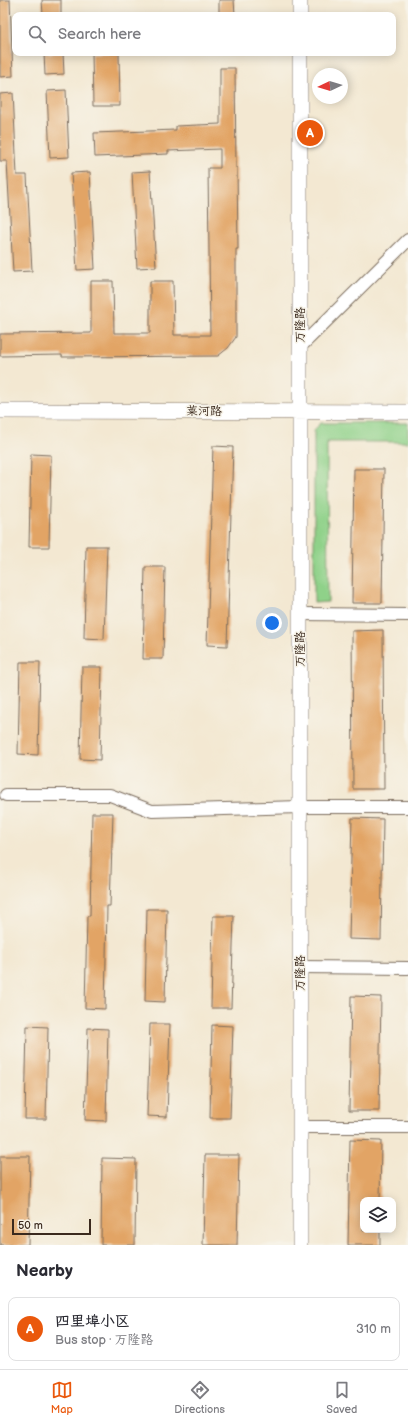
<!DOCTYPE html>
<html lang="en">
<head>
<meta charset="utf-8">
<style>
	:root { --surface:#fff; --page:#f7f7f7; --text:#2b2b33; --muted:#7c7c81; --line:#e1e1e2; --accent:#ea580c }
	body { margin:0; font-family:"Balsamiq Sans","LXGW WenKai TC",sans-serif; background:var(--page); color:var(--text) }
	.controls { position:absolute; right:12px; bottom:12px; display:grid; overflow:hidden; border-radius:8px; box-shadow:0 2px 10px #0003 }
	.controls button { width:36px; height:36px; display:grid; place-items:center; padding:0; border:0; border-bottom:1px solid var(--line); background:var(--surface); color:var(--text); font:20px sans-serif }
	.compass { position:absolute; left:312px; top:68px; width:36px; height:36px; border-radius:50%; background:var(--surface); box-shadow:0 2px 10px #0003; rotate:266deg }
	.scale { position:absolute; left:12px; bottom:10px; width:79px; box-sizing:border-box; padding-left:4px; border:2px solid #3b2a1e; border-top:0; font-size:11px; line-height:14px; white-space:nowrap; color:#3b2a1e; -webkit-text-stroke:3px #f7f3e8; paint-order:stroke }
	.you { position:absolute; left:272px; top:623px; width:14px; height:14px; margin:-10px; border:3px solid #fff; border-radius:50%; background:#1a73e8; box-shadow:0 0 0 6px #1a73e833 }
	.badge { display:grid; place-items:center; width:26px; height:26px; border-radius:50%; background:var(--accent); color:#fff; font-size:13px; font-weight:700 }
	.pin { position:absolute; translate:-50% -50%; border:2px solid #fff; box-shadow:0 1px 4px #0006 }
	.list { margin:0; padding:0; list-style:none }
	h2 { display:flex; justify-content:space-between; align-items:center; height:52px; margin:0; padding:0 16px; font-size:17px }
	h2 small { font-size:13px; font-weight:400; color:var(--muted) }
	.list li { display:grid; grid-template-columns:26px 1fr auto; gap:12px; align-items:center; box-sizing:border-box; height:64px; margin:0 8px 8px; padding:0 8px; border:1px solid var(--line); border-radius:8px }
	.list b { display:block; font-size:15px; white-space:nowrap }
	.list p { margin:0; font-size:13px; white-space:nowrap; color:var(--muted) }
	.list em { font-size:13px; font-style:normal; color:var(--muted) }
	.icon { flex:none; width:22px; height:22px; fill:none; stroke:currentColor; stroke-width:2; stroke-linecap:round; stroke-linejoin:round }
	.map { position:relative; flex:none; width:408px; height:1245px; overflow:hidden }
	.search { position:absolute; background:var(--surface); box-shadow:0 2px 10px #0003; left:12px; right:12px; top:12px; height:44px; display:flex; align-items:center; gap:10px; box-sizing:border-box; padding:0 14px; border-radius:8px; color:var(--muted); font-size:15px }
	.sheet { height:124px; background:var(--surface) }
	nav { display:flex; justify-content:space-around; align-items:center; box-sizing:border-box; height:56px; border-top:1px solid var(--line); background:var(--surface); font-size:11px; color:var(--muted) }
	nav a { display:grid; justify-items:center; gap:2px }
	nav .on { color:var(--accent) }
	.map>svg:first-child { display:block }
	.green { fill:#8fd189; stroke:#657e54 }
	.building { fill:#e2a465 }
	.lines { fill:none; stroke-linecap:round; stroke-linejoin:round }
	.minor-casing { stroke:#7b6c5d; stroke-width:14 }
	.tertiary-casing { stroke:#7b6c5d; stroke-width:16 }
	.minor { stroke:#fff; stroke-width:12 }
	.tertiary { stroke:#fff; stroke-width:15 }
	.labels { text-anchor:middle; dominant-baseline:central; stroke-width:3; stroke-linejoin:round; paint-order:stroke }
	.street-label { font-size:12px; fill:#3b2a1e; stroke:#f7f3e8 }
</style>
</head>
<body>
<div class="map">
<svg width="408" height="1245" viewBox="0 0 408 1245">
	<rect width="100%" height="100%" fill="#f7f3e8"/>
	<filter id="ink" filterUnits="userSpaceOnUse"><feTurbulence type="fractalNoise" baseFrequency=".025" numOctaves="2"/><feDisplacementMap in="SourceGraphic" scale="8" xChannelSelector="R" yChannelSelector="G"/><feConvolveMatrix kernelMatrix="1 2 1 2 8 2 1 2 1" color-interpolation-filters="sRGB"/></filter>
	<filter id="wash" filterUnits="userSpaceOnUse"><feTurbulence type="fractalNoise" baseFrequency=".012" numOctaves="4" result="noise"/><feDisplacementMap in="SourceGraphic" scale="16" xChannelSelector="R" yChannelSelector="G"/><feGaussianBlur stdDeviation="0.9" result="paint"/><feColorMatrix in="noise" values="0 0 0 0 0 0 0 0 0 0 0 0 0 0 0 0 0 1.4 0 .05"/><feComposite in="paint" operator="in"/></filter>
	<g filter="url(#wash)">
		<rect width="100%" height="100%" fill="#f3e8d2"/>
		<!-- green -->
		<path class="green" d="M 321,423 L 408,423 L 408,442 L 327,442 L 328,602 L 314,603 L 314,430 Z"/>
		<g id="blocks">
			<!-- building -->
			<path class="building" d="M 0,0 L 10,0 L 13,76 L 0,77 Z
				M 42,0 L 61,0 L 61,15 L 43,15 Z
				M 219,0 L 234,0 L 235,15 L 219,15 Z
				M 44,53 L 63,53 L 64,74 L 45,75 Z
				M 92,53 L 119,53 L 120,106 L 93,106 Z
				M 220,68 L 235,68 L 236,168 L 237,168 L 238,249 L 236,249 L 236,337 L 228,348 L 218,356 L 62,357 L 62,355 L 0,356 L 0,334 L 91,333 L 91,281 L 113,281 L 114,333 L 150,333 L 150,281 L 173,281 L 174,335 L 210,335 L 208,168 L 220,168 L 220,149 L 168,151 L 168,154 L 95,157 L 94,133 L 176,130 L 176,126 L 220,124 Z
				M 66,90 L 69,157 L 50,158 L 47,91 Z
				M 13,93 L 17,175 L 27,175 L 32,271 L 13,272 L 7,161 L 0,161 L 0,94 Z
				M 150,171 L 156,267 L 137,268 L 132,172 Z
				M 90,172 L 95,269 L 77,270 L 71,173 Z
				M 213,446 L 233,447 L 227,646 L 207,645 Z
				M 31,454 L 51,455 L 49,547 L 29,547 Z
				M 354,469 L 384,469 L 382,603 L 352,603 Z
				M 86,546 L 107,546 L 104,639 L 84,638 Z
				M 145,567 L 165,567 L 163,659 L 143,659 Z
				M 383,630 L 384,789 L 353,789 L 352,631 Z
				M 20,662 L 40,662 L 38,755 L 18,754 Z
				M 82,667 L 102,667 L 100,760 L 80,759 Z
				M 92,813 L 113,813 L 110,906 L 107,906 L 105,1009 L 85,1008 L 87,916 L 90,916 Z
				M 352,818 L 383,819 L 381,940 L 349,939 Z
				M 147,909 L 167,909 L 165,1002 L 145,1001 Z
				M 213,916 L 234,916 L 231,1008 L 211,1008 Z
				M 351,996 L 381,997 L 379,1111 L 349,1111 Z
				M 150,1024 L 170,1024 L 167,1117 L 147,1116 Z
				M 212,1025 L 233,1026 L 230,1118 L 210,1118 Z
				M 27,1026 L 48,1027 L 46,1119 L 25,1119 Z
				M 88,1028 L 108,1029 L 106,1121 L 85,1120 Z
				M 350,1140 L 381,1141 L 380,1200 L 363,1200 L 363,1230 L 380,1230 L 380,1245 L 348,1245 Z
				M 205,1155 L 239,1155 L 237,1245 L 203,1245 Z
				M 0,1156 L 30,1156 L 28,1245 L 0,1245 Z
				M 102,1158 L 136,1159 L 135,1245 L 101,1245 Z"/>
		</g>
	</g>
	<g filter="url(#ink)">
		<use href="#blocks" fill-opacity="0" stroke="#7b6c5d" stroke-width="1"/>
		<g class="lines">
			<!-- minor casing -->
			<g class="minor-casing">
				<path id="minor" d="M 300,347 L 408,240
					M 300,614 L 408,615
					M 6,795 L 110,795 L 152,811 L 300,807 L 408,807
					M 300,967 L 408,968
					M 300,1127 L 408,1127"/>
			</g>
			<!-- tertiary casing -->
			<g class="tertiary-casing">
				<path id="tertiary" d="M 300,0 L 300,15
					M 300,53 L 300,1245
					M 0,411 L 408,412"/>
			</g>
			<!-- minor -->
			<use href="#minor" class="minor"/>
			<!-- tertiary -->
			<use href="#tertiary" class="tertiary"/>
		</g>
	</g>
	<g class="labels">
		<!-- street labels -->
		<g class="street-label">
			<text transform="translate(300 325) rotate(-90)">万隆路</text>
			<text x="204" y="411">莱河路</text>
			<text transform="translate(300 649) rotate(-90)">万隆路</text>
			<text transform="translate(300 973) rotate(-90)">万隆路</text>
		</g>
	</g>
</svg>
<div class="controls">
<button><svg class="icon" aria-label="layers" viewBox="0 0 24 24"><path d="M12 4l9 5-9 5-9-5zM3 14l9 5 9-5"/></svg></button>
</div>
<svg class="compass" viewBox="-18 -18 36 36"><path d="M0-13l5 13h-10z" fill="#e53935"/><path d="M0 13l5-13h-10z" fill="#7c7c81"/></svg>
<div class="scale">50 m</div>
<div class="you"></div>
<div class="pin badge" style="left:310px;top:133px">A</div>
<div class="search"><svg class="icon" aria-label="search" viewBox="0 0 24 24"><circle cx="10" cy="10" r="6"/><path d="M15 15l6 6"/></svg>Search here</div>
</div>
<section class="sheet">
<h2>Nearby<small></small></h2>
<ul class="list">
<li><span class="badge">A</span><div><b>四里埠小区</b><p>Bus stop · 万隆路</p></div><em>310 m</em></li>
</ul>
</section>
<nav>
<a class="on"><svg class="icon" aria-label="map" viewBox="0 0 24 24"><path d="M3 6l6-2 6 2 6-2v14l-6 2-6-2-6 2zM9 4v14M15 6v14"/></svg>Map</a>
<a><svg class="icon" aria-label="directions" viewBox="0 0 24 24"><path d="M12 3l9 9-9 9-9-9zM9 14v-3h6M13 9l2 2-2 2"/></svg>Directions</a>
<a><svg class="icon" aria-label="saved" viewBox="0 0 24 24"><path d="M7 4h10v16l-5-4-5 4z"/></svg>Saved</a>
</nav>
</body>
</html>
